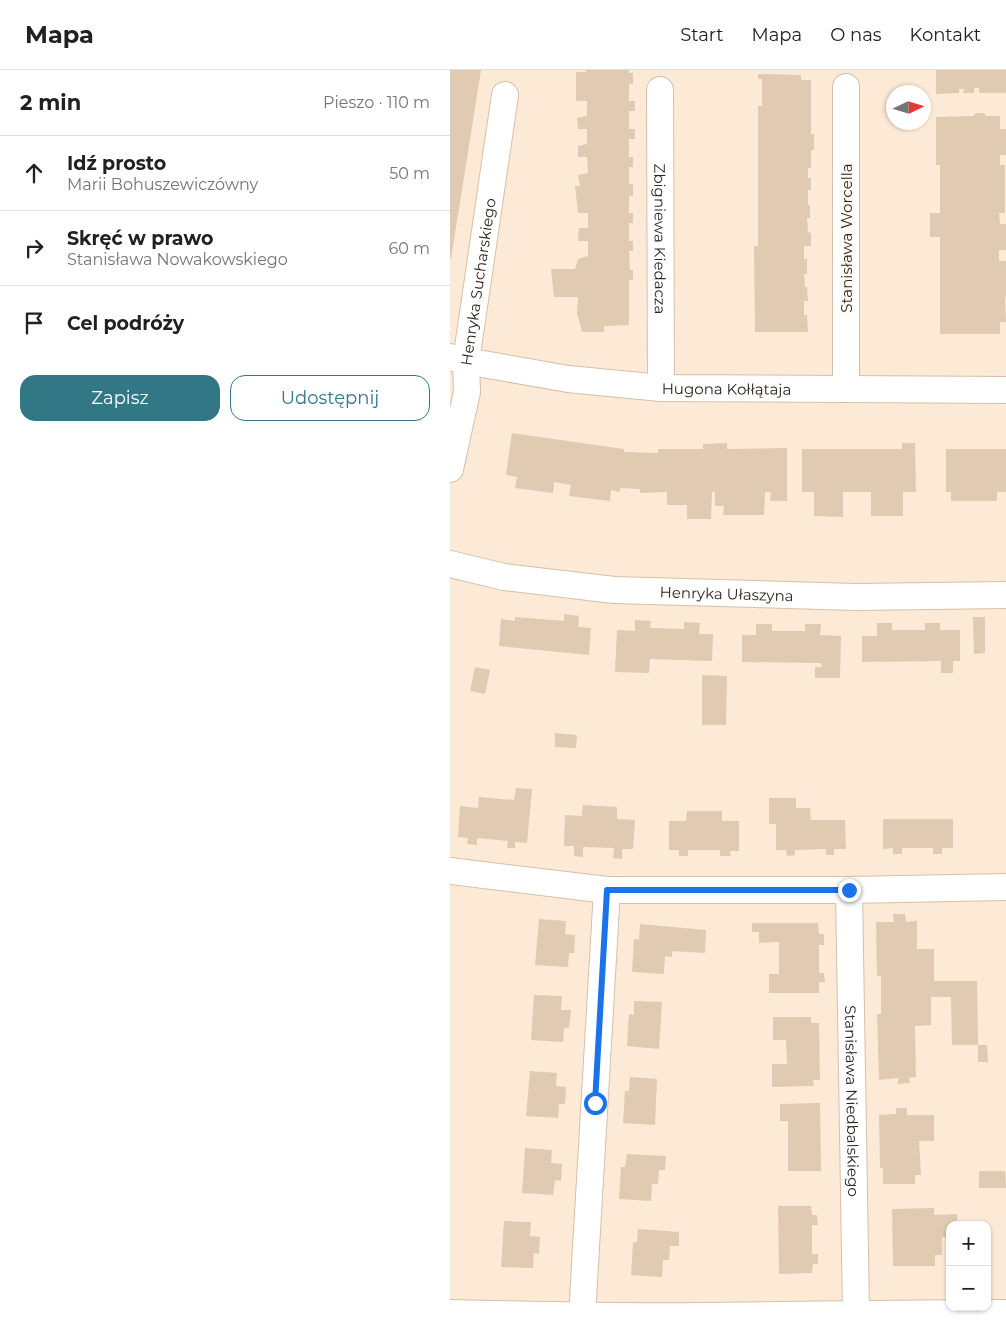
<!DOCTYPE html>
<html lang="pl">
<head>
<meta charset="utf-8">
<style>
	:root { --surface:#fff; --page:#f6f6f6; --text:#202124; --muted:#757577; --line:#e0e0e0; --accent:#317785 }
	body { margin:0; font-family:Montserrat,sans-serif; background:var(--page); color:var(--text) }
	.controls { position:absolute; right:15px; bottom:15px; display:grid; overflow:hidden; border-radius:10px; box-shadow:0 1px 4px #0004 }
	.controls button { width:45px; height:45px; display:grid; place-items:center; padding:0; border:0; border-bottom:1px solid var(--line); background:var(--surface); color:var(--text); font:25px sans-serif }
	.compass { position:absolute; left:436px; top:15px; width:45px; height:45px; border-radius:50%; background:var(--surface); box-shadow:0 1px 4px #0004; rotate:86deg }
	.stop { position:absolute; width:15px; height:15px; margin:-11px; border:4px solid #1a73e8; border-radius:50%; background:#fff }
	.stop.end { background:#1a73e8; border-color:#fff; box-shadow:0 1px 5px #0008 }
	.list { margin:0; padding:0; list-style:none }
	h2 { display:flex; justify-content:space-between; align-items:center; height:65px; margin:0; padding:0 20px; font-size:21px }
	h2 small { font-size:16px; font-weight:400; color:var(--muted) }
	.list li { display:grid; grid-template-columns:32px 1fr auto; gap:15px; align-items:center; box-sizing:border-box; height:75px; padding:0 20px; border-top:1px solid var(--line) }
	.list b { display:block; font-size:19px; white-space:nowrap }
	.list p { margin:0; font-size:16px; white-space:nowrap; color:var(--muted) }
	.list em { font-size:16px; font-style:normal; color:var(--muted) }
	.actions { display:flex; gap:10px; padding:15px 20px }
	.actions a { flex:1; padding:11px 0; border:1px solid var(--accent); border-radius:15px; text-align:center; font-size:18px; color:var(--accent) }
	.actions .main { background:var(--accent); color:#fff }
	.icon { flex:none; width:28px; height:28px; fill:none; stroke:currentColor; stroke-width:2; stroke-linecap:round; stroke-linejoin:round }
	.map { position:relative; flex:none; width:556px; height:1256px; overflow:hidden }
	header { display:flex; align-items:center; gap:30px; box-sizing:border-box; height:70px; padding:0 25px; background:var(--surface); border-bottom:1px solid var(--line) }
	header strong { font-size:24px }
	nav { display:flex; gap:28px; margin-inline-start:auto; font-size:18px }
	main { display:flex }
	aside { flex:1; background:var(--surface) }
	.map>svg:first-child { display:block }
	.building { fill:#e0cab1 }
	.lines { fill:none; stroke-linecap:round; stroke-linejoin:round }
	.minor-casing { stroke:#d6c0a7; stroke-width:28 }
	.minor { stroke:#fff; stroke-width:26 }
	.route { stroke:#1a73e8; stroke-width:6 }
	.labels { text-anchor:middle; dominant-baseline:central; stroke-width:5; stroke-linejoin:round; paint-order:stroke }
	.street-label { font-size:15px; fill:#2e261c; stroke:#fefaf5 }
</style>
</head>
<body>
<header>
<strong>Mapa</strong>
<nav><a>Start</a><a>Mapa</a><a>O nas</a><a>Kontakt</a></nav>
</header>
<main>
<aside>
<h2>2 min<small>Pieszo · 110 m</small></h2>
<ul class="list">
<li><svg class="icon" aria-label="ahead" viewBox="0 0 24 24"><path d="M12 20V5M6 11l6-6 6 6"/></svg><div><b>Idź prosto</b><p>Marii Bohuszewiczówny</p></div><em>50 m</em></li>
<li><svg class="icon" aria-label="right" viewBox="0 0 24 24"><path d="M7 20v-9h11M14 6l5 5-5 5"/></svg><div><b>Skręć w prawo</b><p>Stanisława Nowakowskiego</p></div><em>60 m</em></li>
<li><svg class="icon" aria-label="arrive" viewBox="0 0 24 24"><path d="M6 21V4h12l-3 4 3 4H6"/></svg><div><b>Cel podróży</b></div></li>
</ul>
<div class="actions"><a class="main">Zapisz</a><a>Udostępnij</a></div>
</aside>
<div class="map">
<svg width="556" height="1256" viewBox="0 0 556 1256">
	<rect width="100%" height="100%" fill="#fcead6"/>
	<!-- building -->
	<path class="building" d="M 0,0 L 31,0 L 1,189 L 0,189 Z
		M 136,0 L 179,0 L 179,3 L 183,3 L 183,14 L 179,14 L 179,31 L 185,31 L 185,41 L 179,41 L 179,59 L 185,59 L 185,69 L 179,69 L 179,87 L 183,87 L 183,97 L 179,97 L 179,114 L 183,114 L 183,126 L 179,126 L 179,143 L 183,143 L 183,153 L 179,153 L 179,171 L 183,171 L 183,181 L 179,181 L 180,200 L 183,200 L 183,210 L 179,210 L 179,255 L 154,256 L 154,262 L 132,262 L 127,243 L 128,227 L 104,227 L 101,199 L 125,199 L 128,189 L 138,186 L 138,171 L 128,171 L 129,158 L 138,158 L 138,143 L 128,143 L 125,116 L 130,116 L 128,105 L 138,103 L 137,87 L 128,87 L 128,76 L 137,74 L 137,59 L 128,59 L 127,48 L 137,46 L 137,31 L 126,31 L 126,2 L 136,2 Z
		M 486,0 L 556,0 L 556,23 L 529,23 L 529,18 L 524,18 L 524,23 L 513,23 L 514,19 L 509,19 L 509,23 L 486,24 Z
		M 308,4 L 351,5 L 351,10 L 361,10 L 361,64 L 364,64 L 364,80 L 361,80 L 361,98 L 358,98 L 358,108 L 361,108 L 361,120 L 358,120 L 358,135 L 360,135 L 360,148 L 357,148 L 358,162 L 361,163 L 361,176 L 354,176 L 354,189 L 357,189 L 357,204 L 354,204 L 355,217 L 357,217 L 358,231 L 354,231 L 354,245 L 357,245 L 358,262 L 305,262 L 304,176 L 308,176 L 308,36 L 312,36 L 312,9 L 308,9 Z
		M 526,43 L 534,43 L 536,46 L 550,46 L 550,59 L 556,59 L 556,85 L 550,85 L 550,95 L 555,95 L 555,143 L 549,143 L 550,154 L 556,154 L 556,180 L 549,180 L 549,191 L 556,191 L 556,228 L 555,228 L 556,252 L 550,252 L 550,264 L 490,264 L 490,167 L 480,167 L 480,143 L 490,143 L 490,95 L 486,95 L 486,47 L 523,46 Z
		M 62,363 L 174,379 L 174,382 L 208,383 L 208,379 L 253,379 L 253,374 L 277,373 L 277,379 L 337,378 L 337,431 L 320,431 L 321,422 L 315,422 L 314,445 L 273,445 L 274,436 L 265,436 L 265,422 L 262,422 L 261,449 L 237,449 L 237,435 L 217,435 L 217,422 L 190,423 L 190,419 L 170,418 L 170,422 L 161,420 L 160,431 L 119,426 L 121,415 L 104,412 L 103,423 L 65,418 L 67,407 L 56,405 Z
		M 452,373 L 465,373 L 466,422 L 453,422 L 453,446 L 421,446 L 421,422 L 393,422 L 393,447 L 364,446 L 364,422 L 352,422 L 352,379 L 452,379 Z
		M 496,379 L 556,379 L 556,422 L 547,422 L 547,431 L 501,431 L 501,422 L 496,422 Z
		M 114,544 L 129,546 L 128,557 L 141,558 L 139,585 L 49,576 L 51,549 L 65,551 L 65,547 L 114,551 Z
		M 523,547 L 535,547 L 535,583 L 524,584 Z
		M 185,550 L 201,551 L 200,558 L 234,559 L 234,552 L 250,553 L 249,564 L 263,564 L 262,591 L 200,589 L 199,603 L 165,602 L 167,560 L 185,561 Z
		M 427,553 L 442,553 L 442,560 L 475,560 L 475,553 L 490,553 L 490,560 L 510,560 L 510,591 L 503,591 L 503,603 L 491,603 L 491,591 L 412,592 L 412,566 L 427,566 Z
		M 306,554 L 322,554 L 322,561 L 355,561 L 355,554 L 371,554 L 370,565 L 391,566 L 390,608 L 365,608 L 365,597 L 372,597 L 371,593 L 292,592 L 292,565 L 306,565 Z
		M 25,597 L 40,600 L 35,624 L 20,621 Z
		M 252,605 L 277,606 L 276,655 L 252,655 Z
		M 105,663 L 127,665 L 126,678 L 105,677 Z
		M 66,718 L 82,719 L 77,773 L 65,772 L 65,778 L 57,778 L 58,771 L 27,768 L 27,775 L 17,774 L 18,768 L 8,767 L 10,736 L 28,738 L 29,727 L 64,730 Z
		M 319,728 L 346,728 L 346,738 L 360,738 L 361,750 L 395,750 L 396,779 L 384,779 L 384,785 L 376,785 L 376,779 L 345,780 L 345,785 L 337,786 L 336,780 L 326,780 L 326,754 L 319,754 Z
		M 133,735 L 167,737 L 167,749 L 185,750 L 183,779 L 172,779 L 172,789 L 163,788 L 164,778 L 133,777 L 133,787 L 124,786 L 124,776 L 114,776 L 115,745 L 132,746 Z
		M 237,741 L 272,741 L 272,751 L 289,751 L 289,781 L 280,781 L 281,786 L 270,786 L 270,780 L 238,780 L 238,786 L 229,786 L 229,780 L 219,780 L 219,751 L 236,751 Z
		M 433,749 L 503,749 L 503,778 L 492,778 L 492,784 L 483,784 L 483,778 L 452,778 L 452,784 L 443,784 L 443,778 L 433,779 Z
		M 443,844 L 455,844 L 456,852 L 467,851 L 467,879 L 484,879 L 484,911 L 527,911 L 528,975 L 502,975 L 501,927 L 481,927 L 481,955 L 465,956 L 466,1007 L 459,1008 L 460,1013 L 448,1014 L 448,1008 L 429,1010 L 428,976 L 427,944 L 431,944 L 431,906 L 427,906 L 426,852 L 444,852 Z
		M 89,849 L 116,851 L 115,864 L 125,865 L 124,883 L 119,883 L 118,897 L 85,895 Z
		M 302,853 L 368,853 L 369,864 L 374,864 L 374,875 L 369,875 L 369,903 L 374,903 L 375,912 L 369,912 L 369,923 L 319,923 L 319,904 L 329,904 L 329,872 L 309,873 L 309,862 L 302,862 Z
		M 190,854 L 256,860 L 255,883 L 222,881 L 222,887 L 215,886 L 214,904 L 182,902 L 184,869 L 189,870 Z
		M 84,925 L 112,926 L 111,940 L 121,940 L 119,958 L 114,958 L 113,972 L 81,970 Z
		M 184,931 L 212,932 L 209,979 L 177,976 L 179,944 L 184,945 Z
		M 323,947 L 361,947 L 361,953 L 369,953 L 370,1010 L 363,1010 L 364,1016 L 322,1017 L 322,994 L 337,994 L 336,970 L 323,970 Z
		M 528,975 L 537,975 L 538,992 L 528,992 Z
		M 80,1001 L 107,1003 L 106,1016 L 116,1017 L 115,1034 L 109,1034 L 108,1048 L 76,1046 Z
		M 180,1007 L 207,1009 L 205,1055 L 173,1053 L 175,1021 L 179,1021 Z
		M 370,1033 L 371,1101 L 338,1101 L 338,1051 L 330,1051 L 330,1034 Z
		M 446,1038 L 457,1038 L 457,1045 L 484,1045 L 484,1071 L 469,1071 L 471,1105 L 465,1105 L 465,1114 L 433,1114 L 433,1098 L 430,1098 L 429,1045 L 446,1044 Z
		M 75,1078 L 102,1080 L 101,1093 L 112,1094 L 111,1111 L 105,1110 L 103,1125 L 72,1123 Z
		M 177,1084 L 216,1086 L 215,1100 L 209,1100 L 208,1114 L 202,1114 L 201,1131 L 169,1129 L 171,1097 L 175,1097 Z
		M 529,1101 L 555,1101 L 556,1118 L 529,1118 Z
		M 328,1136 L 361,1136 L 362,1145 L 367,1145 L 368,1155 L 362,1155 L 362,1184 L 368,1184 L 368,1194 L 363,1194 L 362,1203 L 329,1204 Z
		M 484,1138 L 484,1145 L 507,1144 L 507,1155 L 500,1155 L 500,1167 L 492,1167 L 492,1185 L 485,1185 L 485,1196 L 443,1196 L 442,1139 Z
		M 54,1151 L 81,1152 L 80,1166 L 90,1167 L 89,1184 L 84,1183 L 83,1198 L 51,1197 Z
		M 188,1159 L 229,1162 L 229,1176 L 220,1176 L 219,1190 L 213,1190 L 212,1207 L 181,1205 L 183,1172 L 187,1172 Z"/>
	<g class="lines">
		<!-- minor casing -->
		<g class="minor-casing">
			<g id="minor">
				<path id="s1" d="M 210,20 L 211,318"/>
				<path id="s2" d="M 0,287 L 16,291 L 118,309 L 211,318 L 556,320"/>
				<path d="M 396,319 L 396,17"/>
				<path id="s3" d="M 0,399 L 17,322 L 16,291 L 55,25"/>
				<path id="s4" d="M 0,494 L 54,507 L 164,520 L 406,527 L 556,525"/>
				<path d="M 0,801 L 157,820 L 399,820 L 556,817"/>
				<path id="s5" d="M 399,820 L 406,1243"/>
				<path d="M 0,1243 C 83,1245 166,1247 250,1246 C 352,1245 454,1243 556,1243"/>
				<path d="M 132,1246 L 157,820"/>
			</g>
		</g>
		<!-- minor -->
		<use href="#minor" class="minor"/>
	</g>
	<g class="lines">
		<!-- route -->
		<path class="route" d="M 145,1033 L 157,820 L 399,820"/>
	</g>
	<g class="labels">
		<!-- street labels -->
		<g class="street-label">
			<text transform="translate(396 168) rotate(-90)">Stanisława Worcella</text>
			<text stroke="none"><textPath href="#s1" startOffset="149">Zbigniewa Kiedacza</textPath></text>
			<text stroke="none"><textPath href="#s3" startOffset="190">Henryka Sucharskiego</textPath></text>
			<text stroke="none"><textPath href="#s2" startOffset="279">Hugona Kołłątaja</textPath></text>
			<text stroke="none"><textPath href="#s4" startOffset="279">Henryka Ułaszyna</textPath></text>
			<text stroke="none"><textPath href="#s5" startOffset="211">Stanisława Niedbalskiego</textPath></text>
		</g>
	</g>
</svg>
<div class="controls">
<button>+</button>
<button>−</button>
</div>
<svg class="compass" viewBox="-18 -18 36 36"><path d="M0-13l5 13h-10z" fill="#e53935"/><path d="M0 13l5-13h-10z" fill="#757577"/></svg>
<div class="stop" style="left:145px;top:1033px"></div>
<div class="stop end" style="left:399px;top:820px"></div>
</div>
</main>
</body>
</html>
